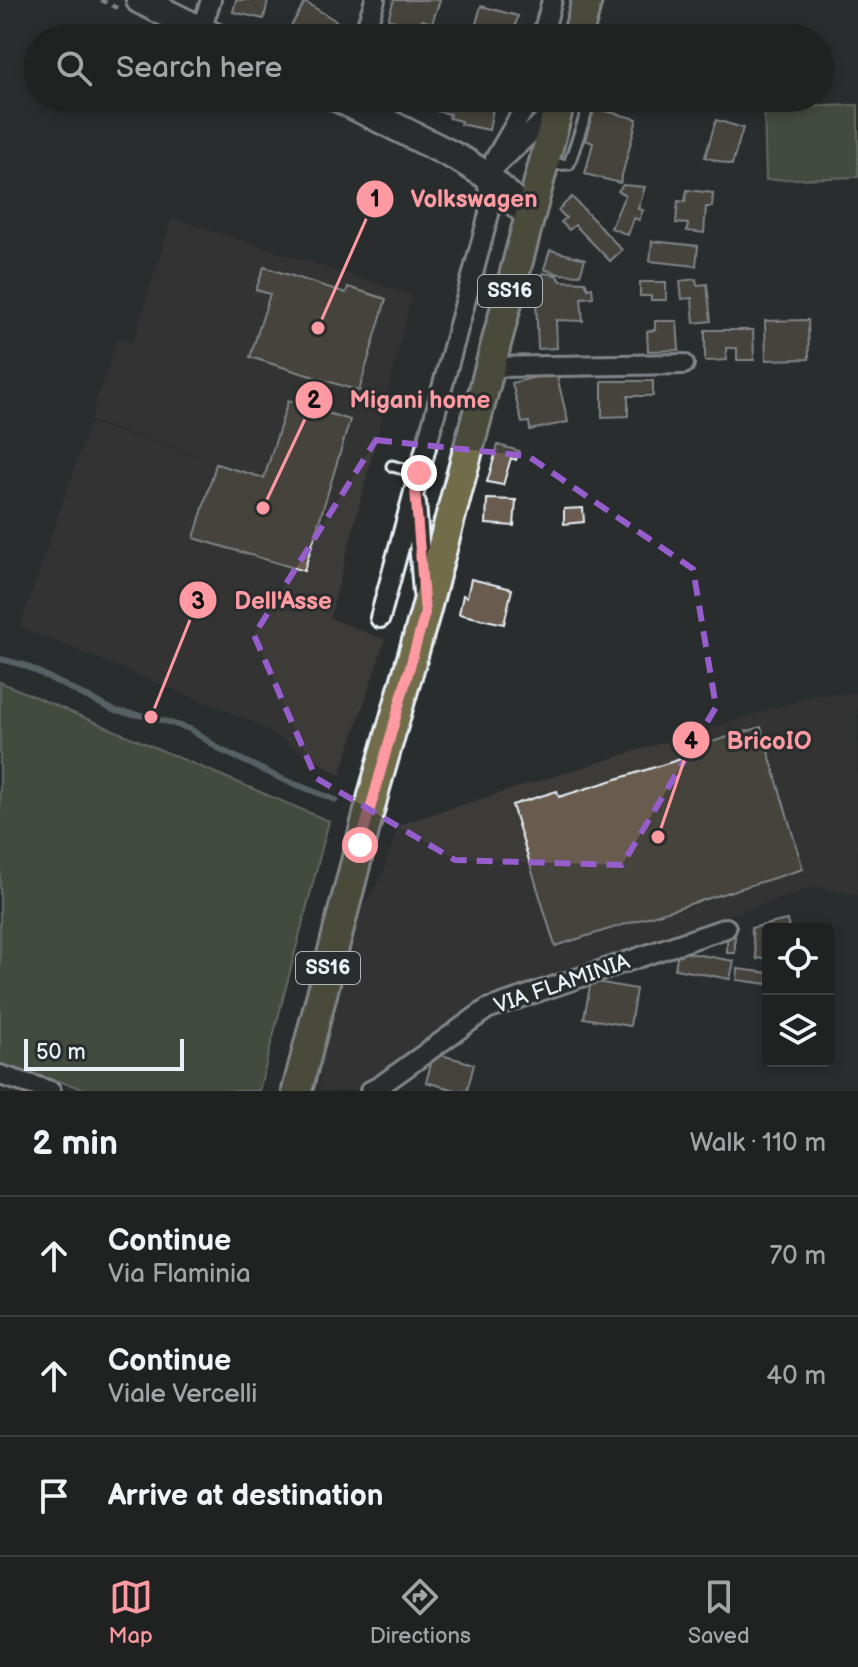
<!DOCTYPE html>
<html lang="en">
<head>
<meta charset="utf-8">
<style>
	:root { --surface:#202222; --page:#282a2a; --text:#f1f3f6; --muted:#a2a4a5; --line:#3d3f40; --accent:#ff9aa2 }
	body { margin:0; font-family:"Balsamiq Sans",sans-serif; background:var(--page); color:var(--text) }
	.controls { position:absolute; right:24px; bottom:24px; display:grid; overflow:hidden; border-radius:8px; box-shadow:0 4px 12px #0003 }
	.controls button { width:72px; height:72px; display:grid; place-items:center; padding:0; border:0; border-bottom:2px solid var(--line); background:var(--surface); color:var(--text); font:40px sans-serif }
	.scale { position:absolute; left:24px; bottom:20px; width:160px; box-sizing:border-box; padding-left:8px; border:4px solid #e8f1f8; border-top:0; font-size:22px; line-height:28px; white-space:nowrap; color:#e8f1f8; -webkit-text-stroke:6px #2a2d2e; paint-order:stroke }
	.stop { position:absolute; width:24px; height:24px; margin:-18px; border:6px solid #ff9aa2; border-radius:50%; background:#fff }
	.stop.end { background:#ff9aa2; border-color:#fff; box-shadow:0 2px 8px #0008 }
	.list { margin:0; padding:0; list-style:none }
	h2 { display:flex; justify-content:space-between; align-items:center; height:104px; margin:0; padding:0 32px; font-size:34px }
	h2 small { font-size:26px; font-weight:400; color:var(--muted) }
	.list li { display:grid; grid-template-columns:52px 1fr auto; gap:24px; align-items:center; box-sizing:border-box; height:120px; padding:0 32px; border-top:2px solid var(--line) }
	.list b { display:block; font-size:30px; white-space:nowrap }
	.list p { margin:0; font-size:26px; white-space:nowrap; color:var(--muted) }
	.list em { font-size:26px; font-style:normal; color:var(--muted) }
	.icon { flex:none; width:44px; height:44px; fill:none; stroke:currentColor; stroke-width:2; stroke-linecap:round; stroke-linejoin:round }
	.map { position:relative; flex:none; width:858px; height:1091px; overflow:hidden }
	.search { position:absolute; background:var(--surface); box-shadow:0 4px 12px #0003; left:24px; right:24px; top:24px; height:88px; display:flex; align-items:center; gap:20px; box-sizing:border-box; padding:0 28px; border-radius:44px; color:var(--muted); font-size:30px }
	.sheet { height:464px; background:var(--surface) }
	nav { display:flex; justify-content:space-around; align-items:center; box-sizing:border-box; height:112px; border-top:2px solid var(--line); background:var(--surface); font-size:22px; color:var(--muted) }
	nav a { display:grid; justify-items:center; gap:4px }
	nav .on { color:var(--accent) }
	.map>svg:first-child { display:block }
	.built { fill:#3d3b38 }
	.green { fill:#646d53; stroke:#a6afa6; stroke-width:2 }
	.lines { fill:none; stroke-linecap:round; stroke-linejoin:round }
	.stream { stroke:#8a9fa6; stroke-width:6 }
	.building { fill:#695c50; stroke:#e8f1f8; stroke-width:2 }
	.lane-casing { stroke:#e8f1f8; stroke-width:15 }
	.street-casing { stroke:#e8f1f8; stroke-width:24 }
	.secondary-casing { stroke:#e8f1f8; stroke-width:32 }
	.primary-casing { stroke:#e8f1f8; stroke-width:34 }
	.path { stroke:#e8f1f8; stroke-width:4; stroke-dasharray:6 6; stroke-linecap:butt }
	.lane { stroke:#2a2d2e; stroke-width:9 }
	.street { stroke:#2a2d2e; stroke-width:18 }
	.secondary { stroke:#2a2d2e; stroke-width:26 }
	.primary { stroke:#716d4b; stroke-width:28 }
	.route { stroke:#ff9aa2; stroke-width:10 }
	.marked { fill:none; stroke:#965dcd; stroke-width:6; stroke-dasharray:16 10; stroke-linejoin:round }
	.labels { text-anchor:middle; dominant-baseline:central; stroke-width:6; stroke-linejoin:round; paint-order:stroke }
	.shield { fill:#2a2d2e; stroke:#afb6bb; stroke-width:2 }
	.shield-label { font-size:20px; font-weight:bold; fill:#e8f1f8 }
	.street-label { font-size:22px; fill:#e8f1f8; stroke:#2a2d2e }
	.leader { fill:none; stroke:#ff9aa2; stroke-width:3 }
	.callout-dot { fill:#ff9aa2; stroke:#2a2d2e; stroke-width:3 }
	.mark-label { font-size:24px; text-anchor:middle; font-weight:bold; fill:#111 }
	.callout-label { font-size:24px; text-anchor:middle; font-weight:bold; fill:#ff9aa2; stroke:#2a2d2e; stroke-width:6; stroke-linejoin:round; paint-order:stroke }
</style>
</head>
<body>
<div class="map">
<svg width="858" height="1091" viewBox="0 0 858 1091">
	<rect width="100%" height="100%" fill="#2a2d2e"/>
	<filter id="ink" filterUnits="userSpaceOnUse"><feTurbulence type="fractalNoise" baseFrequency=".0125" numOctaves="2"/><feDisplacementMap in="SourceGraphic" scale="16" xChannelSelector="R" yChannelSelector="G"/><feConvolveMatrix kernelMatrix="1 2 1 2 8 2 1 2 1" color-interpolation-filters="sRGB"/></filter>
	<g filter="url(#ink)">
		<!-- built -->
		<path class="built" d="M 172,218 L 412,295 L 383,412 L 290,382 L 383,413 L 330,618 L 385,640 L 340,775 L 251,721 L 20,627 L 90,423 L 221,462 L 90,421 L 117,338 L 133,342 Z
			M 858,692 L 858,895 L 815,887 L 482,997 L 366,1084 L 350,1091 L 319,1091 L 321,1064 L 360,913 L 383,873 L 398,826 L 423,817 L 812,696 Z"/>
		<!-- green -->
		<path class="green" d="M 858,105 L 858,177 L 766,180 L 764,108 Z
			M 0,682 L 329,821 L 259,1091 L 91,1091 L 0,1064 Z"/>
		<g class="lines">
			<!-- stream -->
			<path class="stream" d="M 0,659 L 24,665 L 115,711 L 151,717 L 190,729 L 221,750 L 282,779 L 336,800"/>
		</g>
		<!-- building -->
		<path class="building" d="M 236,0 L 268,0 L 264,19 L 233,12 Z
			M 394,0 L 440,0 L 432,23 L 422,20 L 419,29 L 388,19 Z
			M 305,2 L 338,22 L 328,38 L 284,38 Z
			M 481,6 L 518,16 L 512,38 L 472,38 Z
			M 440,98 L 495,98 L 489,130 L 460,124 L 461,121 L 449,118 L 450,114 L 437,111 Z
			M 594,108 L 637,119 L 620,183 L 585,174 L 593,143 L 585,140 Z
			M 716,120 L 743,128 L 732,165 L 705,157 Z
			M 623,185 L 645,187 L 638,209 L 643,210 L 639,220 L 634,218 L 628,235 L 611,228 L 625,195 L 618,191 Z
			M 687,190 L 713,193 L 712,207 L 706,207 L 704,233 L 687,231 L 688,224 L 676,223 L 678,201 L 685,202 Z
			M 572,197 L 622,250 L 610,261 L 575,225 L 569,230 L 561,222 L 566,218 L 558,210 Z
			M 652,241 L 698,246 L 696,266 L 650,261 Z
			M 550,250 L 585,259 L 580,275 L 559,274 L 544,269 Z
			M 264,267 L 346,293 L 348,287 L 386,299 L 359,391 L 250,357 L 270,294 L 256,290 Z
			M 543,273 L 556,275 L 561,281 L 585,282 L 588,288 L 592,287 L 593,297 L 581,298 L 583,321 L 556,320 L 557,348 L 538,349 L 536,298 Z
			M 696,279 L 697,285 L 707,284 L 711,321 L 694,323 L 692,298 L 682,299 L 680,281 Z
			M 640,282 L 666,282 L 666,300 L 651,300 L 651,296 L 640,296 Z
			M 808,320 L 809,359 L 766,360 L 765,321 Z
			M 655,321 L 677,321 L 679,350 L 648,351 L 647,331 L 655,330 Z
			M 705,330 L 753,330 L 754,360 L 737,360 L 737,348 L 726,348 L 727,360 L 705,361 Z
			M 556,372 L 568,422 L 530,430 L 529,422 L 522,423 L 512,383 Z
			M 602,381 L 653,381 L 653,396 L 628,396 L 628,416 L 602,417 Z
			M 288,401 L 350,420 L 304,571 L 194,538 L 216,464 L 264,478 Z
			M 498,445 L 519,451 L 516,460 L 511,458 L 503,485 L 487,482 Z
			M 487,499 L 516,500 L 514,526 L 486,524 Z
			M 583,508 L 584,522 L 564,524 L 564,509 Z
			M 471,579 L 512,589 L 504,624 L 459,614 L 463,595 L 467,597 Z
			M 761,727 L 803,869 L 555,946 L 512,805 L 557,791 L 559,797 L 684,758 L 682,751 Z
			M 787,920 L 789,929 L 768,929 L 768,957 L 757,959 L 751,928 Z
			M 735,936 L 735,953 L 727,953 L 727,937 Z
			M 678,951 L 734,961 L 730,979 L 675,969 Z
			M 738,969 L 768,973 L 768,984 L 737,980 Z
			M 591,981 L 636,989 L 630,1026 L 584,1018 Z
			M 434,1053 L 474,1064 L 467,1091 L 459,1091 L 426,1082 Z"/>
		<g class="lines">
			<!-- lane casing -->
			<g class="lane-casing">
				<path id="lane" d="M 547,165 L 569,164 L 588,108 L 596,98
					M 392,466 L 419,473"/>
			</g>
			<!-- street casing -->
			<g class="street-casing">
				<path id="street" d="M 201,30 L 211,0
					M 363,38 L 375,0
					M 542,38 L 552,0
					M 495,159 L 524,109 L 527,98
					M 486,175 L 556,109
					M 491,367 L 684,364
					M 416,503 L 423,593
					M 380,618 L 489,214 L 489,191 L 486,175
					M 0,1075 L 51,1091
					M 370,1091 L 380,1086 L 487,1009 L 726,928"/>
			</g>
			<!-- secondary casing -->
			<g class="secondary-casing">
				<path id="secondary" d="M 140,0 L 217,38
					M 338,98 L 460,159 L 486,175 L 530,216"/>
			</g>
			<!-- primary casing -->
			<g class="primary-casing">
				<path id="primary" d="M 577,38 L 587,0
					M 297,1091 L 375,788 L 425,613 L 561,98"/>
			</g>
			<!-- path -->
			<path class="path" d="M 101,0 L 119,9
				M 301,98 L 318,106"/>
			<!-- lane -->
			<use href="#lane" class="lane"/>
			<!-- street -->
			<use href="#street" class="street"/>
			<!-- secondary -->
			<use href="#secondary" class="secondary"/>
			<!-- primary -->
			<use href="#primary" class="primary"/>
		</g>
	</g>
	<g class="lines" filter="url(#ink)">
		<!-- route -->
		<path class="route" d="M 360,845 L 425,613 L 415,489 L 419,473"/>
	</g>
	<!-- marked area -->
	<path d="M0 0H858V1091H0ZM 376,440 L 528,456 L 693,569 L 716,707 L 622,865 L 455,860 L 316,778 L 254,635 Z" fill="#2a2d2e" fill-opacity=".55" fill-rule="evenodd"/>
	<path class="marked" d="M 376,440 L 528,456 L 693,569 L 716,707 L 622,865 L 455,860 L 316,778 L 254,635 Z"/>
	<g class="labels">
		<!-- shield labels -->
		<g class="shield">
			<rect x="478" y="275" width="64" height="32" rx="6"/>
			<rect x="296" y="952" width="64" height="32" rx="6"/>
		</g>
		<g class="shield-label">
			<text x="510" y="291">SS16</text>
			<text x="328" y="968">SS16</text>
		</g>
		<!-- street labels -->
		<g class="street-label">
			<text transform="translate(562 984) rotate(-19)">VIA FLAMINIA</text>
		</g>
	</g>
	<!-- callouts -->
	<path class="leader" d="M318 328L375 199M263 508L314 400M151 717L198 600M658 837L691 740"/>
	<g class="callout-dot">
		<circle cx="318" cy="328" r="8"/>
		<circle cx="263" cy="508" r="8"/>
		<circle cx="151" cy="717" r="8"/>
		<circle cx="658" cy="837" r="8"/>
		<circle cx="375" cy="199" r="20"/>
		<circle cx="314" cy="400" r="20"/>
		<circle cx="198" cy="600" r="20"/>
		<circle cx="691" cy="740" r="20"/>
	</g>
	<g class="mark-label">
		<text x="375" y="207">1</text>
		<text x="314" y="408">2</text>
		<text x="198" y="609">3</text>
		<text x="691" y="749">4</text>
	</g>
	<g class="callout-label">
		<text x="474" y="207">Volkswagen</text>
		<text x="420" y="408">Migani home</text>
		<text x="283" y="609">Dell'Asse</text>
		<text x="769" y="749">BricoIO</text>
	</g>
</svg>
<div class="controls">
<button><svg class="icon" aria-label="locate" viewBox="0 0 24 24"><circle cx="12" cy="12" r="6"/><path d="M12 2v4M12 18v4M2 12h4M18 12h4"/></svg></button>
<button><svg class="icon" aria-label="layers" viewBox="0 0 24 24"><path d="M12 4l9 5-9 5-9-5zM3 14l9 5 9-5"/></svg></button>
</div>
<div class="scale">50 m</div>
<div class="stop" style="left:360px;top:845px"></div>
<div class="stop end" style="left:419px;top:473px"></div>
<div class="search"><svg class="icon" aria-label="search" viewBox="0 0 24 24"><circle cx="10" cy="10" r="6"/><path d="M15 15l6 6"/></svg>Search here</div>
</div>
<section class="sheet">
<h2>2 min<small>Walk · 110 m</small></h2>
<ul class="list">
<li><svg class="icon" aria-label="ahead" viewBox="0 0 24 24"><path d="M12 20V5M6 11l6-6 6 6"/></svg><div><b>Continue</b><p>Via Flaminia</p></div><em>70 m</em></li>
<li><svg class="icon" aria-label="ahead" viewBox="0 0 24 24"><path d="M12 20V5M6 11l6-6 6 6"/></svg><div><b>Continue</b><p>Viale Vercelli</p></div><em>40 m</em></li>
<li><svg class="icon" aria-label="arrive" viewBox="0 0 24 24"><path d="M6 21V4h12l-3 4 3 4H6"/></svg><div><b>Arrive at destination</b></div></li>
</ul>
</section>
<nav>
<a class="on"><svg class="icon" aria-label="map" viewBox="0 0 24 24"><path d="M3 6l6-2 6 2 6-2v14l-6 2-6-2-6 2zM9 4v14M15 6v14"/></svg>Map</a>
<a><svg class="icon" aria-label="directions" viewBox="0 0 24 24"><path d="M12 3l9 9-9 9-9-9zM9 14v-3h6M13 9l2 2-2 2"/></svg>Directions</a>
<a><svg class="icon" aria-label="saved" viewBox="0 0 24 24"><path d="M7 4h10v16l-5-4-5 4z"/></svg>Saved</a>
</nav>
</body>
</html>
